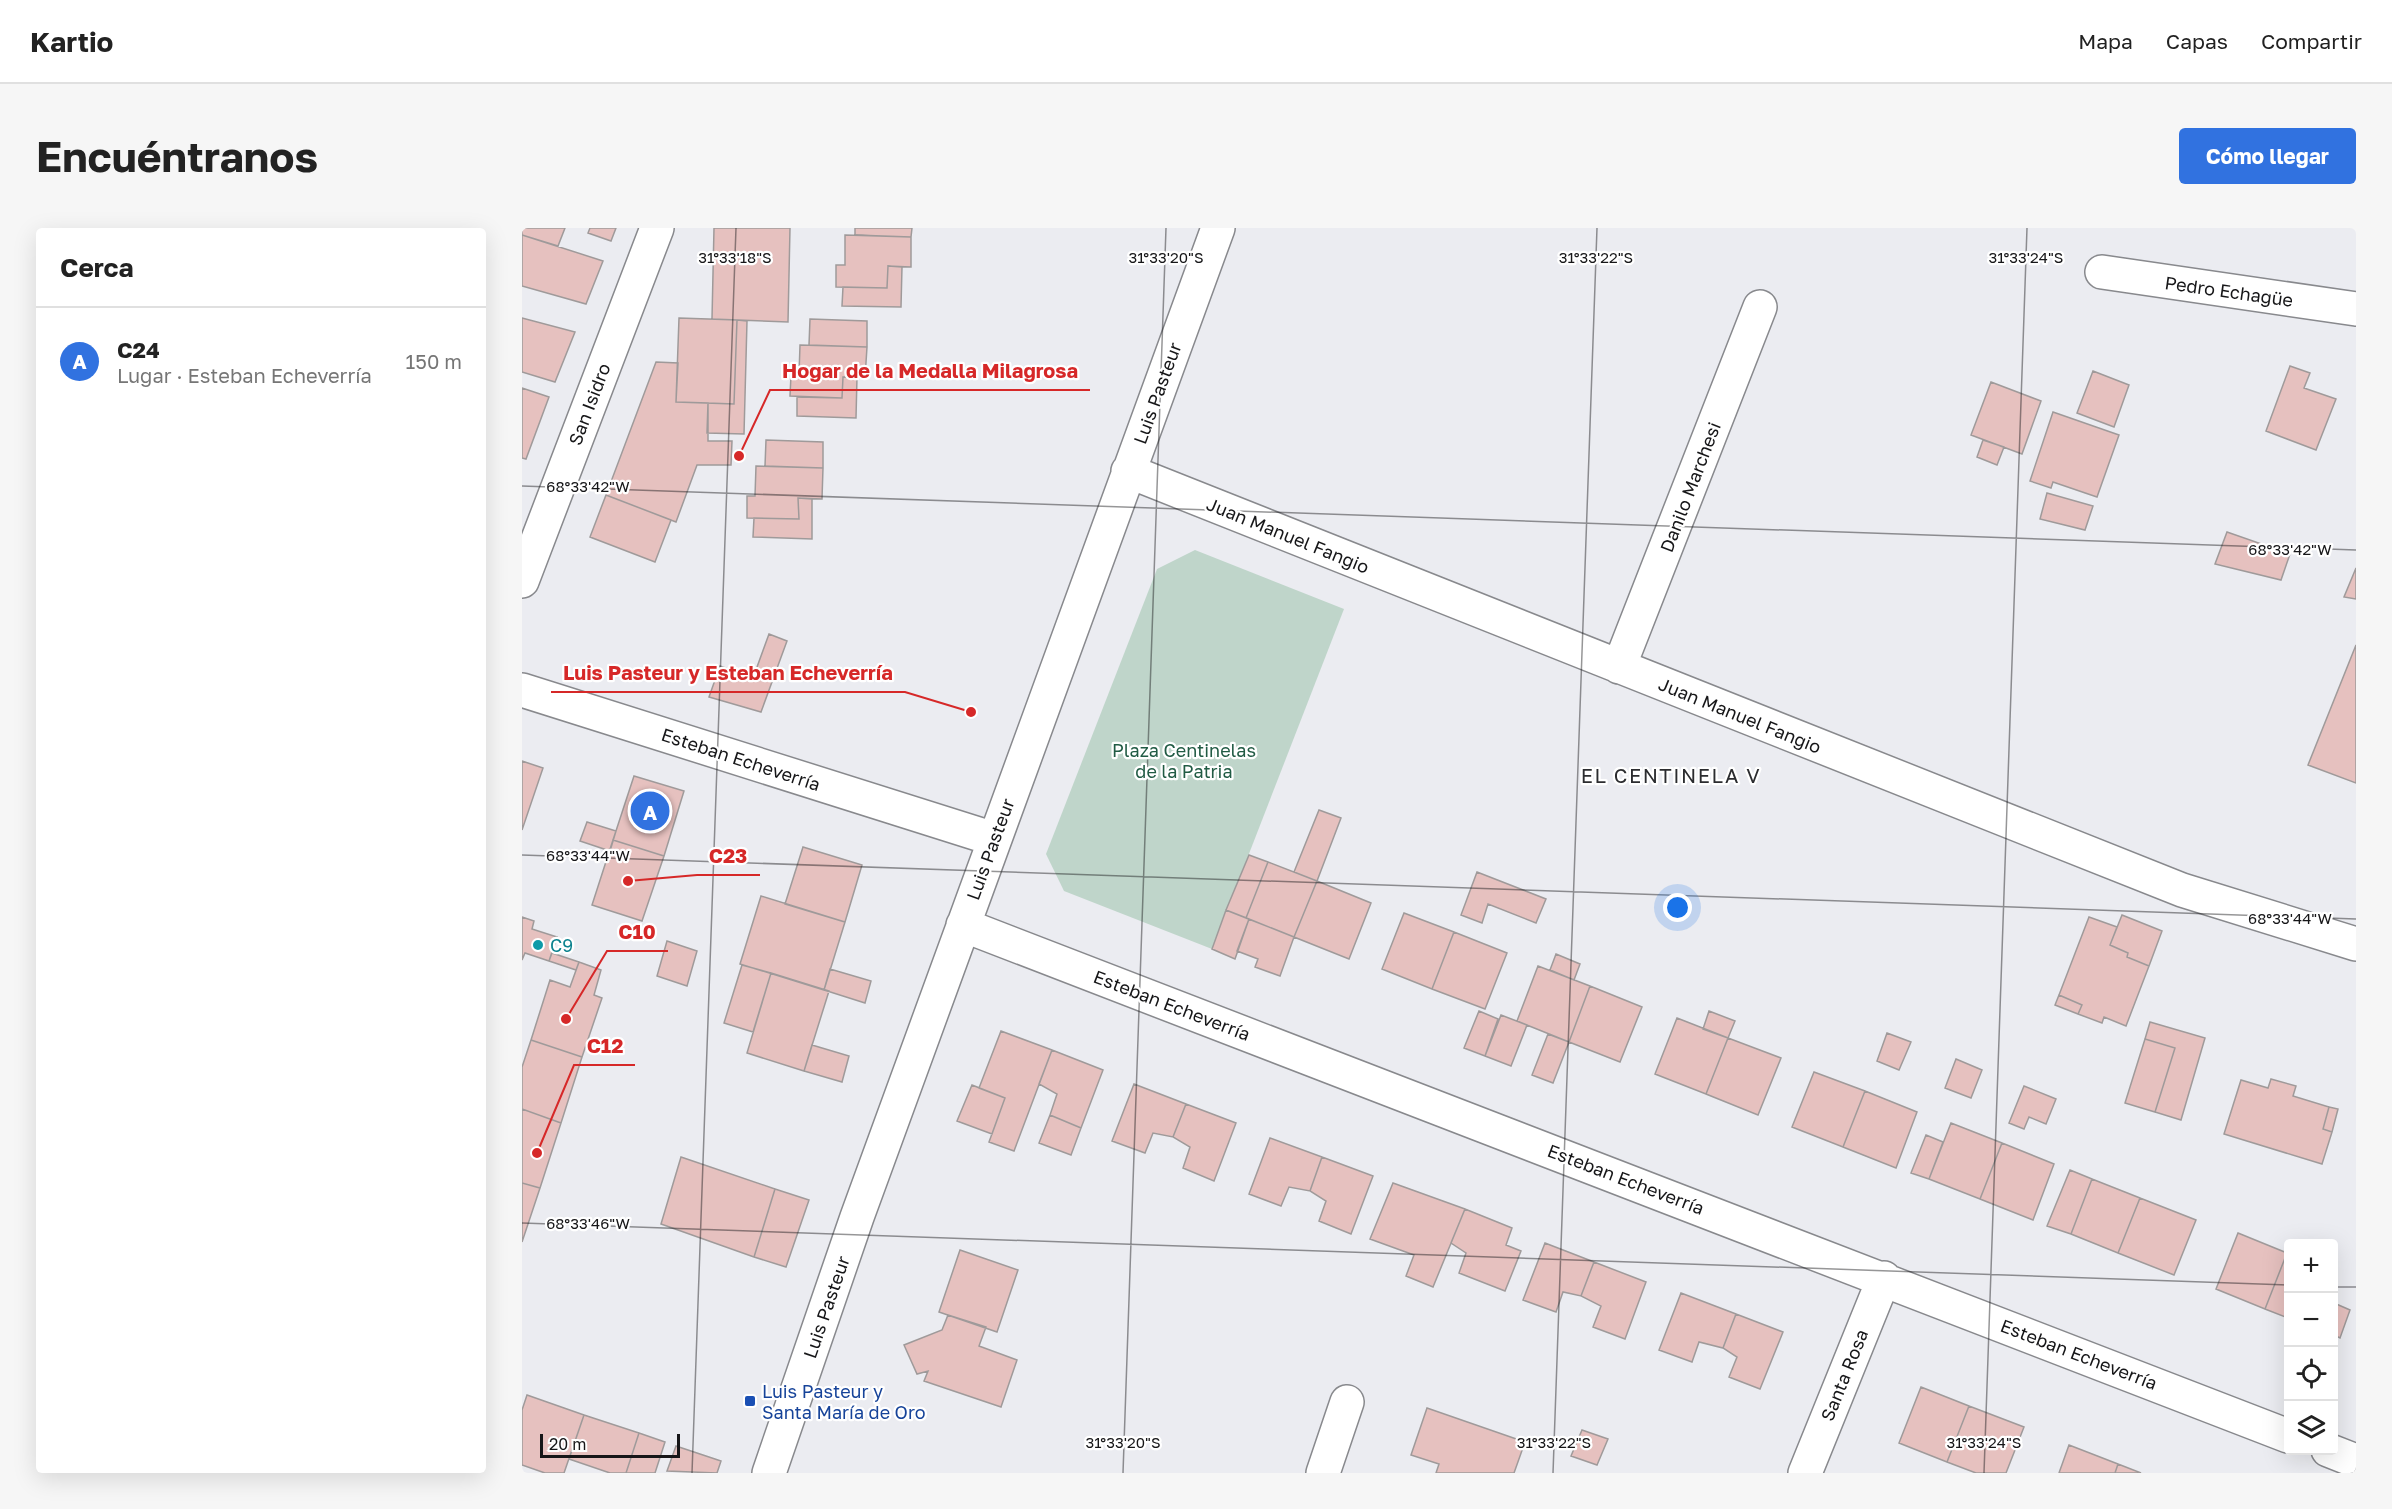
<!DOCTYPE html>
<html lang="es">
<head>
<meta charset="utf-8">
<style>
	:root { --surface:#fff; --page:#f6f6f6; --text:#222; --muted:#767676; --line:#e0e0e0; --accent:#3172e0 }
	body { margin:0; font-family:"Golos Text",sans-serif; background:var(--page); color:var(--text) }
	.controls { position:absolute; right:18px; bottom:18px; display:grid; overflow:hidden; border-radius:6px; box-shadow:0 6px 24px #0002 }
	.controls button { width:54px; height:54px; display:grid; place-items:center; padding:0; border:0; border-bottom:2px solid var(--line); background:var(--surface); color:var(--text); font:30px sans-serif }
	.scale { position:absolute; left:18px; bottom:15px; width:140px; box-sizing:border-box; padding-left:6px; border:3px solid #161618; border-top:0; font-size:16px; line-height:21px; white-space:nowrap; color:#161618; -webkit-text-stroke:4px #fff; paint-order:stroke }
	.you { position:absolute; left:1156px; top:680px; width:21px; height:21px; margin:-15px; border:4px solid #fff; border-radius:50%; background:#1a73e8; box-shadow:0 0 0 9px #1a73e833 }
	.badge { display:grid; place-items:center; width:39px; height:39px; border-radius:50%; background:var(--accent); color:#fff; font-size:20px; font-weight:700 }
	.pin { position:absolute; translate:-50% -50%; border:3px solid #fff; box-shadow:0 2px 6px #0006 }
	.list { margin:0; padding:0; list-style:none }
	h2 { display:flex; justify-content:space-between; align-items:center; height:78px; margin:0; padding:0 24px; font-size:26px }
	h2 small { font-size:20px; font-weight:400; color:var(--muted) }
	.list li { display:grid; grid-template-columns:39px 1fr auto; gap:18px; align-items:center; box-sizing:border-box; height:108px; padding:0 24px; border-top:2px solid var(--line) }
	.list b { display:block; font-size:22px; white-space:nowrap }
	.list p { margin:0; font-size:20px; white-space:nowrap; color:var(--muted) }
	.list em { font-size:20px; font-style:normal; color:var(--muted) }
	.icon { flex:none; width:33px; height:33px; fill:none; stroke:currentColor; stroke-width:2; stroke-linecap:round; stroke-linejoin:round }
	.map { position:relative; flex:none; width:1834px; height:1245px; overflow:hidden; border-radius:6px }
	header { display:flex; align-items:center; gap:36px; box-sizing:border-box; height:84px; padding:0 30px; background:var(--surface); border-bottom:2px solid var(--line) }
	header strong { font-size:28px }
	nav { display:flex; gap:33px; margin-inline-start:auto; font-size:21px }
	.intro { display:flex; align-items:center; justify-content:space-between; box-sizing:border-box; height:144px; padding:0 36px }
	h1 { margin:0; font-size:42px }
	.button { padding:15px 27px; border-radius:6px; background:var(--accent); color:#fff; font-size:21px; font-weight:700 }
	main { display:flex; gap:36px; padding:0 36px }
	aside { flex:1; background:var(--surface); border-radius:6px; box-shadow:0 6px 24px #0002 }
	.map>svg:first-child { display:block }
	.green { fill:#bfd5ca }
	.building { fill:#e6c1bf; stroke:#9f9a9a; stroke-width:1.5 }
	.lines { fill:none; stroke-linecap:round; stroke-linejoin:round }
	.minor-casing { stroke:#88898d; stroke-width:36 }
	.minor { stroke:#fff; stroke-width:33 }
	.ticks { fill:none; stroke:#161618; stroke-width:1.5; stroke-opacity:0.45 }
	.culture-dot { fill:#0f9aa8; stroke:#fff; stroke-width:2 }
	.transit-dot { fill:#1a4fb4; stroke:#fff; stroke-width:2 }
	.labels { text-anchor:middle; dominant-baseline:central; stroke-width:4.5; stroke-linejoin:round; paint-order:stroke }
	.street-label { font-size:18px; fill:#161618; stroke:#fff }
	.park-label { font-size:18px; fill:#215b44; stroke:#fff }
	.culture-label { font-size:18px; fill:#0d838f; stroke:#fff; text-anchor:start }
	.transit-label { font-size:18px; fill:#164399; stroke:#fff; text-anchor:start }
	.neighbourhood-label { font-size:20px; letter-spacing:1.5px; fill:#2b2c2f; stroke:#fff }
	.ticks-label { font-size:15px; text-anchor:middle; fill:#161618; stroke:#fff; stroke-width:4.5; stroke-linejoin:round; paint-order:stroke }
	.leader { fill:none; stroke:#d62828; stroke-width:2 }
	.callout-dot { fill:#d62828; stroke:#fff; stroke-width:2 }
	.callout-label { font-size:20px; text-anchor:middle; font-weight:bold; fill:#d62828; stroke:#fff; stroke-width:4.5; stroke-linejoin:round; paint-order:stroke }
</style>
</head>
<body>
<header>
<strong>Kartio</strong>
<nav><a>Mapa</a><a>Capas</a><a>Compartir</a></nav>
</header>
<div class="intro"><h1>Encuéntranos</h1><a class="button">Cómo llegar</a></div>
<main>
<aside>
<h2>Cerca<small></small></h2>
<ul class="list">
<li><span class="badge">A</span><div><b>C24</b><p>Lugar · Esteban Echeverría</p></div><em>150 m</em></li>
</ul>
</aside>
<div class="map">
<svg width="1834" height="1245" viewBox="0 0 1834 1245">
	<rect width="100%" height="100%" fill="#ebecf1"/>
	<!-- green -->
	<path class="green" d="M 673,322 L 822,381 L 690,721 L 542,663 L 524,626 L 635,341 Z"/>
	<!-- building -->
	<path class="building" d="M 0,0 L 43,0 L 36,18 L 0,7 Z
		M 68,0 L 94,0 L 89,13 L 66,5 Z
		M 192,0 L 268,0 L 266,94 L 190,91 Z
		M 333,0 L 390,0 L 389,9 L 333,7 Z
		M 0,7 L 81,33 L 64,76 L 0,58 Z
		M 323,7 L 389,9 L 389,39 L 366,38 L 365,60 L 314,59 L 314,37 L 323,37 Z
		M 366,38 L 380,39 L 379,79 L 320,78 L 321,59 L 365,60 Z
		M 0,90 L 53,104 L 33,154 L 0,144 Z
		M 157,90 L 215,92 L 212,176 L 154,174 Z
		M 288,91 L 345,93 L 345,119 L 287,117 Z
		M 215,92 L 225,93 L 222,206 L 185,205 L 186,175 L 212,176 Z
		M 278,117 L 345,119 L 343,150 L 321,149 L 320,170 L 268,168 L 269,147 L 277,147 Z
		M 134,134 L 156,135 L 154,174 L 186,175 L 186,213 L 210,213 L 209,237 L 175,237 L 154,294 L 84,267 Z
		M 1768,138 L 1788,145 L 1782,160 L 1814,171 L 1794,222 L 1744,203 Z
		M 1571,143 L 1607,157 L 1592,199 L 1555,185 Z
		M 321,149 L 335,149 L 334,190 L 275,188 L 275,169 L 320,170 Z
		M 1469,154 L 1519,173 L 1500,226 L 1449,207 Z
		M 0,160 L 27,169 L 4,231 L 0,230 Z
		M 1531,184 L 1597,207 L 1575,269 L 1531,254 L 1529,260 L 1508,253 Z
		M 244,212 L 301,214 L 301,240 L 243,238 Z
		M 1461,212 L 1482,219 L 1475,237 L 1455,229 Z
		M 234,238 L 301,240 L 300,271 L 276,270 L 277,291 L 225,290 L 225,268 L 233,268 Z
		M 1525,265 L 1571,278 L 1563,302 L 1518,291 Z
		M 84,267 L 149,292 L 133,334 L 68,309 Z
		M 276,270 L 290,271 L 290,311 L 231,309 L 232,290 L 277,291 Z
		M 1705,304 L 1768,326 L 1759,352 L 1693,336 Z
		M 1834,340 L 1834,371 L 1822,369 Z
		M 247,406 L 265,413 L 239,484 L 187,469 L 198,438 L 231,450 Z
		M 1834,417 L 1834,555 L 1786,537 Z
		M 0,533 L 21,540 L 0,602 Z
		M 112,548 L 162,563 L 142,628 L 91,612 Z
		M 797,582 L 819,590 L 795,653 L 772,644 Z
		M 65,594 L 94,603 L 88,623 L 58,613 Z
		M 91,612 L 142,628 L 120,693 L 70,677 Z
		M 281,619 L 340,637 L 323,694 L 263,676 Z
		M 727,627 L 746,634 L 724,690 L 704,682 Z
		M 746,634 L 795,653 L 772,709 L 724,690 Z
		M 955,644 L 1024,671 L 1014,695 L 966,676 L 960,695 L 939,687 Z
		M 795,653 L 849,675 L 827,731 L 772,709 Z
		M 239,668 L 323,694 L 302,762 L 218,736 Z
		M 704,682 L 727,691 L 713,731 L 690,721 Z
		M 882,685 L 932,704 L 910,761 L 860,741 Z
		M 1600,687 L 1640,703 L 1627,738 L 1605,729 L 1606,725 L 1588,717 Z
		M 0,689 L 12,693 L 10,701 L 35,709 L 27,733 L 3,725 L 0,732 Z
		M 1567,689 L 1595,699 L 1588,717 L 1606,725 L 1605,729 L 1627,738 L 1604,798 L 1582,789 L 1580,795 L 1556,786 L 1560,777 L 1537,767 Z
		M 727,691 L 772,709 L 758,748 L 733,739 L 736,731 L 715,723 Z
		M 932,704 L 985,725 L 963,781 L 910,761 Z
		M 145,713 L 175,723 L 165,758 L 135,748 Z
		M 30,725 L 57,734 L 54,742 L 27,733 Z
		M 1034,726 L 1058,736 L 1052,752 L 1028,742 Z
		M 57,734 L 79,742 L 72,767 L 80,770 L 60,829 L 9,812 L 28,752 L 48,759 Z
		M 220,737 L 249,745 L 231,804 L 202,795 Z
		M 1016,738 L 1068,758 L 1047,814 L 995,793 Z
		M 308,741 L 349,753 L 343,775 L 302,762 Z
		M 249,745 L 307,763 L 282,843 L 225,825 Z
		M 1068,758 L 1120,779 L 1098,834 L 1047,814 Z
		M 1537,767 L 1560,777 L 1556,786 L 1533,777 Z
		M 957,783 L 976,791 L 963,828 L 942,820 Z
		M 1187,783 L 1213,793 L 1206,810 L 1181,801 Z
		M 979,787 L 1005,797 L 989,838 L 963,828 Z
		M 1155,790 L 1206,810 L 1184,866 L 1133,846 Z
		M 1628,794 L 1683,810 L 1659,892 L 1633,884 L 1653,820 L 1623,811 Z
		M 479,803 L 530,822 L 492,923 L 467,914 L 483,870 L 457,860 Z
		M 1365,805 L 1389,814 L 1377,842 L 1355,833 Z
		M 1026,806 L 1047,814 L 1031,855 L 1010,847 Z
		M 1206,810 L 1259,830 L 1236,887 L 1184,866 Z
		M 1623,811 L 1653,820 L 1633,884 L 1603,875 Z
		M 9,812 L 60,829 L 39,895 L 0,881 L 0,839 Z
		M 290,817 L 327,828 L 320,854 L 282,843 Z
		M 530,822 L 581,842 L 559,900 L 528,887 L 535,866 L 517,856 Z
		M 1434,831 L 1460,842 L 1449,870 L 1423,860 Z
		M 1292,844 L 1343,863 L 1321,919 L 1270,899 Z
		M 1749,851 L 1774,858 L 1771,868 L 1807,879 L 1801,901 L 1810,904 L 1800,936 L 1702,906 L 1719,852 L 1746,860 Z
		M 612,856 L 664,876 L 651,909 L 631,905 L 623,925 L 590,913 Z
		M 450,857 L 483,870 L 470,906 L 435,893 Z
		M 1502,858 L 1534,871 L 1524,896 L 1507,889 L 1502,901 L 1487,895 Z
		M 1343,863 L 1395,884 L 1374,940 L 1321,919 Z
		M 664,876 L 714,895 L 692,953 L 661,940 L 668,919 L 651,909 Z
		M 1807,879 L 1816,881 L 1810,904 L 1801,901 Z
		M 0,881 L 39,895 L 18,960 L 0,955 Z
		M 528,887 L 559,900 L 549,927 L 517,915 Z
		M 1429,895 L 1480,915 L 1458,971 L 1407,951 Z
		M 1404,907 L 1421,914 L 1407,951 L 1389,945 Z
		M 748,910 L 800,929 L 788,963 L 767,959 L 759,978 L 727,966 Z
		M 1480,915 L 1532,936 L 1511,992 L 1458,971 Z
		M 159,929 L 253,961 L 232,1029 L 139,996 Z
		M 800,929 L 851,948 L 829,1006 L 797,993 L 804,973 L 788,963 Z
		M 1548,942 L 1570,951 L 1549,1006 L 1525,998 Z
		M 1570,951 L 1618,970 L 1596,1025 L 1549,1006 Z
		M 0,955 L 18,960 L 0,1014 Z
		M 871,955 L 943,981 L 911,1059 L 884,1048 L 892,1027 L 848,1011 Z
		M 253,961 L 287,972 L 264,1039 L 232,1029 Z
		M 1618,970 L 1674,992 L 1652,1047 L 1596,1025 Z
		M 943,981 L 990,1000 L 984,1017 L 999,1023 L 983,1063 L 937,1045 L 944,1025 L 929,1015 Z
		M 1716,1005 L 1765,1025 L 1743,1081 L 1694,1061 Z
		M 1023,1015 L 1072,1034 L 1059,1068 L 1041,1064 L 1034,1084 L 1001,1072 Z
		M 438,1022 L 496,1042 L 475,1104 L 417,1084 Z
		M 1765,1025 L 1766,1025 L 1766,1090 L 1743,1081 Z
		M 1072,1034 L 1124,1054 L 1103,1111 L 1071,1099 L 1079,1078 L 1059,1068 Z
		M 1159,1065 L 1214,1086 L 1201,1120 L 1177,1114 L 1170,1134 L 1137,1122 Z
		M 1812,1075 L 1828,1082 L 1818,1110 L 1812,1107 Z
		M 1214,1086 L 1261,1104 L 1238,1161 L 1207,1149 L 1215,1129 L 1201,1120 Z
		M 426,1087 L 464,1099 L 457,1118 L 495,1132 L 479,1179 L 402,1153 L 406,1143 L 395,1146 L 382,1117 L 420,1102 Z
		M 1399,1159 L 1447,1178 L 1425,1234 L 1377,1215 Z
		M 5,1167 L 62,1187 L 42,1245 L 23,1245 L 0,1237 L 0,1182 Z
		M 1447,1178 L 1502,1199 L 1484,1245 L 1454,1245 L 1425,1234 Z
		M 905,1180 L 1003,1214 L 992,1245 L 914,1245 L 917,1236 L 889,1227 Z
		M 62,1187 L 117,1205 L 104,1245 L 88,1245 L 47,1231 Z
		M 1060,1202 L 1086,1211 L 1075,1237 L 1049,1228 Z
		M 117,1205 L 143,1214 L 133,1245 L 104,1245 Z
		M 1547,1217 L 1596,1236 L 1593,1245 L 1537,1245 Z
		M 154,1218 L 199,1233 L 195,1245 L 145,1243 Z
		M 1596,1236 L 1619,1245 L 1593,1245 Z"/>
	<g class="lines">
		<!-- minor casing -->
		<g class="minor-casing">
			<path id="minor" d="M 1580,44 L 1834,81
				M 606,243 L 1660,662 L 1834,716
				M 0,353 L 135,0
				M 1097,439 L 1238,79
				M 0,462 L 472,611
				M 441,697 L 1766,1208
				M 1806,1222 L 1834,1233
				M 247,1245 L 335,989 L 696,0
				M 801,1245 L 825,1174
				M 1283,1245 L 1362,1050"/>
		</g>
		<!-- minor -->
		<use href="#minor" class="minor"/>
	</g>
	<!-- ticks -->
	<path class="ticks" d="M 0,258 L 1834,322M 0,627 L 1834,691M 0,995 L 1766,1057M 1812,1059 L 1834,1059M 170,1245 L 214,0M 601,1245 L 644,0M 1031,1245 L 1075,0M 1462,1245 L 1505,0"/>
	<!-- markers -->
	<circle class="culture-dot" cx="16" cy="717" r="6"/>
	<rect class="transit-dot" x="222" y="1167" width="12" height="12" rx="3"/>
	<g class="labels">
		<!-- street labels -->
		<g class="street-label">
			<text transform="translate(1707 63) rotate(8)">Pedro Echagüe</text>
			<text transform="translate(635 165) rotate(-70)">Luis Pasteur</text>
			<text transform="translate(67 176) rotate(-69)">San Isidro</text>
			<text transform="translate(1168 259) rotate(-69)">Danilo Marchesi</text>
			<text transform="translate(766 307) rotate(22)">Juan Manuel Fangio</text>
			<text transform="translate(1218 487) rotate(22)">Juan Manuel Fangio</text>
			<text transform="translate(219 531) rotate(18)">Esteban Echeverría</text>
			<text transform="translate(468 621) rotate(-70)">Luis Pasteur</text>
			<text transform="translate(650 777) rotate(21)">Esteban Echeverría</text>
			<text transform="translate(1104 951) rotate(21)">Esteban Echeverría</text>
			<text transform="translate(304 1079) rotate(-71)">Luis Pasteur</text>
			<text transform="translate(1557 1126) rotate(21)">Esteban Echeverría</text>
			<text transform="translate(1322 1147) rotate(-68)">Santa Rosa</text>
		</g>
		<!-- park labels -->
		<g class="park-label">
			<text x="662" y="522">Plaza Centinelas<tspan x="662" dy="21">de la Patria</tspan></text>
		</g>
		<!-- culture labels -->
		<g class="culture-label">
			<text x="28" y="717">C9</text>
		</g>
		<!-- transit labels -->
		<g class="transit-label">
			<text x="240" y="1163">Luis Pasteur y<tspan x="240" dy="21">Santa María de Oro</tspan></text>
		</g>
		<!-- neighbourhood labels -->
		<g class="neighbourhood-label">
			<text x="1149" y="547">EL CENTINELA V</text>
		</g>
	</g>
	<g class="ticks-label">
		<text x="213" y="35">31°33'18"S</text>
		<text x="644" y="35">31°33'20"S</text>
		<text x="1074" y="35">31°33'22"S</text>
		<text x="1504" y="35">31°33'24"S</text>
		<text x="66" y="264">68°33'42"W</text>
		<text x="1768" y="327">68°33'42"W</text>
		<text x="66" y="633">68°33'44"W</text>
		<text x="1768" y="696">68°33'44"W</text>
		<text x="66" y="1001">68°33'46"W</text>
		<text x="601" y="1220">31°33'20"S</text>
		<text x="1032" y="1220">31°33'22"S</text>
		<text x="1462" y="1220">31°33'24"S</text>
	</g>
	<!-- callouts -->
	<path class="leader" d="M217 228L248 162H568M449 484L383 464H29M106 653L175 647H238M44 791L85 723H146M15 925L52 837H113"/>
	<g class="callout-dot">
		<circle cx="217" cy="228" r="6"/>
		<circle cx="449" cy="484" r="6"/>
		<circle cx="106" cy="653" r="6"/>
		<circle cx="44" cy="791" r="6"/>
		<circle cx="15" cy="925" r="6"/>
	</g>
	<g class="callout-label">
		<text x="408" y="150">Hogar de la Medalla Milagrosa</text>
		<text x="206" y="452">Luis Pasteur y Esteban Echeverría</text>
		<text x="206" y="635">C23</text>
		<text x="115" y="711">C10</text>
		<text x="83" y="825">C12</text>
	</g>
</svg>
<div class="controls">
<button>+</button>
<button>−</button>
<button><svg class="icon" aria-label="locate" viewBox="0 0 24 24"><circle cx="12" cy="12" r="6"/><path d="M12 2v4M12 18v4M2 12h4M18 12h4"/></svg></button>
<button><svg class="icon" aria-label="layers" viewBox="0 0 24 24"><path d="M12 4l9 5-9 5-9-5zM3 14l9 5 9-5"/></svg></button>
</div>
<div class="scale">20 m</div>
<div class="you"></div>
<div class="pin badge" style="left:128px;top:583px">A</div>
</div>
</main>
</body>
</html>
